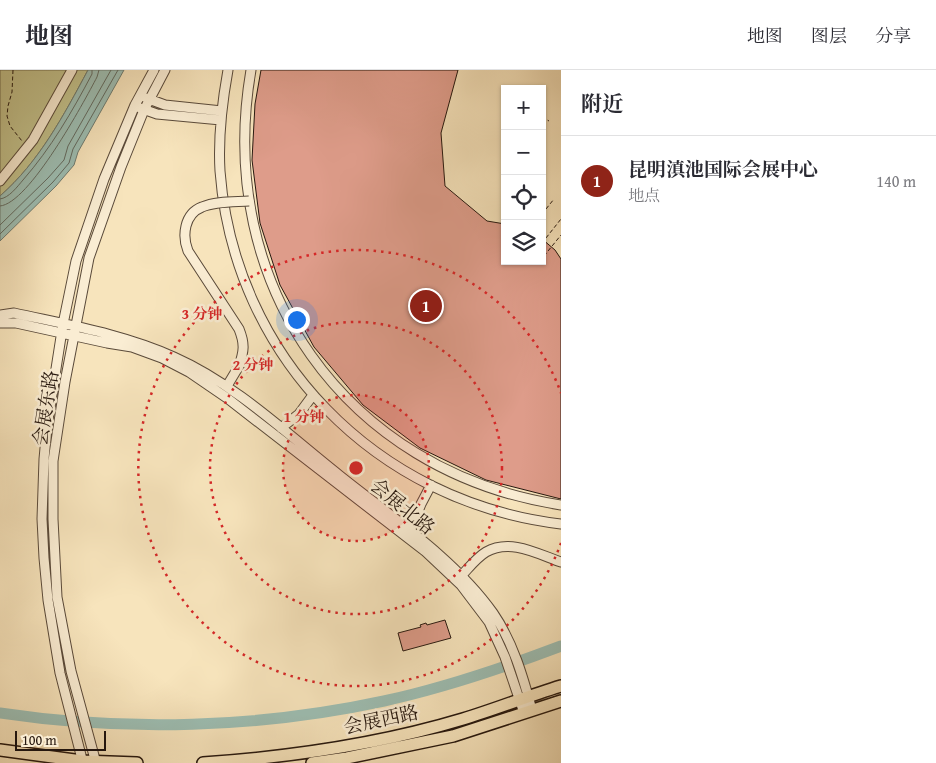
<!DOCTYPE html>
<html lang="zh">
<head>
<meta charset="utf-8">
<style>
	:root { --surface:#fff; --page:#f7f7f7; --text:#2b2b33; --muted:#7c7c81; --line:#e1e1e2; --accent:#8f2418 }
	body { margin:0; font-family:"Gentium Book Plus","Noto Serif SC",serif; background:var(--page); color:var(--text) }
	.controls { position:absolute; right:15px; top:15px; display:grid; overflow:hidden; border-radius:0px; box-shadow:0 1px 4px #0004 }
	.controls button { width:45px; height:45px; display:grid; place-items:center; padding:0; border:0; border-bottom:1px solid var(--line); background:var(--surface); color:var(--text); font:25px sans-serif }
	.scale { position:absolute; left:15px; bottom:12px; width:91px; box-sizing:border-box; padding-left:5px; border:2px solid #26170e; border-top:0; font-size:14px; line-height:18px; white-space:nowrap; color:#26170e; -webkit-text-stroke:4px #faedd3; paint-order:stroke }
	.you { position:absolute; left:296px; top:249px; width:18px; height:18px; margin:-12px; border:4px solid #fff; border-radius:50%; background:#1a73e8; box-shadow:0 0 0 8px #1a73e833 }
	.badge { display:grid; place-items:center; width:32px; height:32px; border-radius:50%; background:var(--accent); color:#fff; font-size:16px; font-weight:700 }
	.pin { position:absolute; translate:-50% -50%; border:2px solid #fff; box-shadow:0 1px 5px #0006 }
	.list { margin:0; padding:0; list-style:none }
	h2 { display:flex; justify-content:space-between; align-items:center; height:65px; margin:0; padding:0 20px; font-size:21px }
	h2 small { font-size:16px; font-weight:400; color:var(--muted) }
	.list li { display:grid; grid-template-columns:32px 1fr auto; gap:15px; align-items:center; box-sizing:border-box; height:90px; padding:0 20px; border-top:1px solid var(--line) }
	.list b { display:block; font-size:19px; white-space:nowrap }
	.list p { margin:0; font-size:16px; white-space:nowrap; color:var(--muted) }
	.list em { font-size:16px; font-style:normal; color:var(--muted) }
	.icon { flex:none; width:28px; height:28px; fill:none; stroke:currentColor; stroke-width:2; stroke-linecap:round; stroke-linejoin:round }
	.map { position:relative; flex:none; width:561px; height:693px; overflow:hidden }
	header { display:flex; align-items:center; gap:30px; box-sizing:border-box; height:70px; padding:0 25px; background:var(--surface); border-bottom:1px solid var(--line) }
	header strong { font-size:24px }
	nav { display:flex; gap:28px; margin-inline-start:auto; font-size:18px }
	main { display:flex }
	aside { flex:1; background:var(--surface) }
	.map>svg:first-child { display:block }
	.green { fill:#c3c28c; stroke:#746c4d }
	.water { fill:#9dbeb3; stroke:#6d7b71 }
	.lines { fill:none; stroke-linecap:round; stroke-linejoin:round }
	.shore { stroke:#626a60; stroke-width:1 }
	.river { stroke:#9dbeb3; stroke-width:11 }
	.building { fill:#de9c8a; stroke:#26170e }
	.minor-casing { stroke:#5a4a3a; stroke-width:11 }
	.major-casing { stroke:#26170e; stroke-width:14 }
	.path { stroke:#26170e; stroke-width:1; stroke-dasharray:4 2.5; stroke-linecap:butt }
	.minor { stroke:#faedd3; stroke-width:9 }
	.major { stroke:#f7e4bc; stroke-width:11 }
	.minor-bridge-casing { stroke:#5a4a3a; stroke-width:11; stroke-linecap:butt }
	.minor-bridge { stroke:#faedd3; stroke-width:9 }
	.ring { fill:none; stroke:#d62828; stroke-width:2.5; stroke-dasharray:2.5 5 }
	.labels { text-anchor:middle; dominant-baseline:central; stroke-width:5; stroke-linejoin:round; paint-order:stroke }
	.street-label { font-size:19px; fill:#26170e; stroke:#faedd3 }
	.centre { fill:#d62828; stroke:#faedd3; stroke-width:2.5 }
	.ring-label { font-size:15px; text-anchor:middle; font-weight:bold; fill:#d62828; stroke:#faedd3; stroke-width:5; stroke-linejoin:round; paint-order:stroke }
</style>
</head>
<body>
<header>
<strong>地图</strong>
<nav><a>地图</a><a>图层</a><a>分享</a></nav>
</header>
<main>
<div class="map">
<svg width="561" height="693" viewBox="0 0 561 693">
	<rect width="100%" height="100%" fill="#f7e4bc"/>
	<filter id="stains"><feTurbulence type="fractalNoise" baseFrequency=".004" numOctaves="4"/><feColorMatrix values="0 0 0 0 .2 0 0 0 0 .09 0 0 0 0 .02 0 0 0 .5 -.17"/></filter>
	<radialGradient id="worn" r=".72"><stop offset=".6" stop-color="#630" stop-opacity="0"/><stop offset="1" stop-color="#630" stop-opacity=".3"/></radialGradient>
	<!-- green -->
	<path class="green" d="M 0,0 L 88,0 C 64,45 39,92 0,126 Z"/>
	<!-- water -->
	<path class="water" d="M 88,0 L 124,0 L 78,82 L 74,95 L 56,116 L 0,171 L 0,126 C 39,92 64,45 88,0 Z"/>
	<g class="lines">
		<!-- shore -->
		<path class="shore" d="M 0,129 C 9,128 17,117 23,110 C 51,78 72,42 92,4 L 92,0
			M 0,136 C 29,134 84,32 97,7 L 99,0
			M 0,155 L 48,108 L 64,90 L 68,76 L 111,0
			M 0,164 L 53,112 L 69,93 L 73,79 L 118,0"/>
		<!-- river -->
		<path class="river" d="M 0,643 C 126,662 259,658 384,631 C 444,618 503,598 561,576"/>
	</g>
	<!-- building -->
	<path class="building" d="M 261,0 L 458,0 L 441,63 L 445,116 L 487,151 L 505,154 L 505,191 L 542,191 L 542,169 L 555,180 L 561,189 L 561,429 L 486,410 L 420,378 L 363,335 L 314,277 L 280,215 L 260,153 L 252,90 L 255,34 Z
		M 445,550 L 451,568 L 403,581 L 398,563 L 421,557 L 420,555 L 426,553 L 427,555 Z"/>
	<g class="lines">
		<!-- minor casing -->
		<g class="minor-casing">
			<path id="minor" d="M 228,0 C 222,33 218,67 220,101 C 234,287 376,432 561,454
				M 251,0 C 214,214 345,402 561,435
				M 146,28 L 165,35 L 222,41
				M 140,38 L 157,44 L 221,50
				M 0,111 L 33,70 L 72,0
				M 0,245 L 14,243 C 68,255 123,264 174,287 C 235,314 286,363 339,405 C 390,446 455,489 493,543 C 513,572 523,607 532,640
				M 0,253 L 16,253 L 107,273 L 132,277 L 162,288 L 189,302 L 227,328 L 426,482 L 461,515 L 489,552 L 505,587 L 524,643
				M 227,316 L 239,296
				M 281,358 L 299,344 L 313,325
				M 410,461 L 421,434 L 431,415
				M 460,507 C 468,499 476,488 486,482 C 510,468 538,484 561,492
				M 83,693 L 60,603 L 48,530 L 44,488 L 42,449 L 44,389 L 47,356 L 63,254 L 76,191 L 104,109 L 135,35 L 154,0
				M 96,693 L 71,601 L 57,527 L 53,449 L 53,391 L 65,312 L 89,188 L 121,97 L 144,40 L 165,0"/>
		</g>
		<!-- major casing -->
		<g class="major-casing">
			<path id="major" d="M 0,680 L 82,691 L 137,693
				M 203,693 C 290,687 380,674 463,649 C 496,639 528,626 561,616
				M 312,693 L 347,688 L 453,666 L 561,631"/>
		</g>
		<!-- path -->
		<path class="path" d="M 13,0 L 12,22 L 8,36 L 7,46 L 10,56 L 22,71
			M 542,47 L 549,51
			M 542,131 L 544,129
			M 542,144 L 554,129
			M 542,173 L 561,149
			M 544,186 L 561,165"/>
		<!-- minor -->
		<use href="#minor" class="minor"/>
		<!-- major -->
		<use href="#major" class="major"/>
		<!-- minor-bridge casing -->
		<g class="minor-bridge-casing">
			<path id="minor-bridge" d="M 239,296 C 244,281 245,274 239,259 L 188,181 C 182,166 184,144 202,137 C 216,131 234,132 249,131"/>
		</g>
		<!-- minor-bridge -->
		<use href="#minor-bridge" class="minor-bridge"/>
	</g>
	<!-- distance rings -->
	<circle cx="356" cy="398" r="73" fill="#d62828" fill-opacity=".12"/>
	<g class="ring">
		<circle cx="356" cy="398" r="73"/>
		<circle cx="356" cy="398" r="146"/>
		<path d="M561 473A218 218 0 1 1 561 323"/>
	</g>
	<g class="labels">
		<!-- street labels -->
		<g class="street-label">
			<text transform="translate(45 338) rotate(-81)">会展东路</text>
			<text transform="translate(403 436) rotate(39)">会展北路</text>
			<text transform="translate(381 649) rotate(-12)">会展西路</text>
		</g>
	</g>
	<circle cx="356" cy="398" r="8" class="centre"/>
	<g class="ring-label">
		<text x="202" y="249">3 分钟</text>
		<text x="253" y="300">2 分钟</text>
		<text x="304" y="352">1 分钟</text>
	</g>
	<rect width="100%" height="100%" filter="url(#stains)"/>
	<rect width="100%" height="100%" fill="url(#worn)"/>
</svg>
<div class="controls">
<button>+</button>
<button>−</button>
<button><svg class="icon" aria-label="locate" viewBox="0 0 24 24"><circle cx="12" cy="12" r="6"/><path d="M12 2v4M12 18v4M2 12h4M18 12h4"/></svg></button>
<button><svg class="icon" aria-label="layers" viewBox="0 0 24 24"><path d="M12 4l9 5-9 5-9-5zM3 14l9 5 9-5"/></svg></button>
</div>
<div class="scale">100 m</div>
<div class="you"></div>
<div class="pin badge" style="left:426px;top:236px">1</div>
</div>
<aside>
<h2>附近<small></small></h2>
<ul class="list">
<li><span class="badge">1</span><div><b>昆明滇池国际会展中心</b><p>地点</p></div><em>140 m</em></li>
</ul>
</aside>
</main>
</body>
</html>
